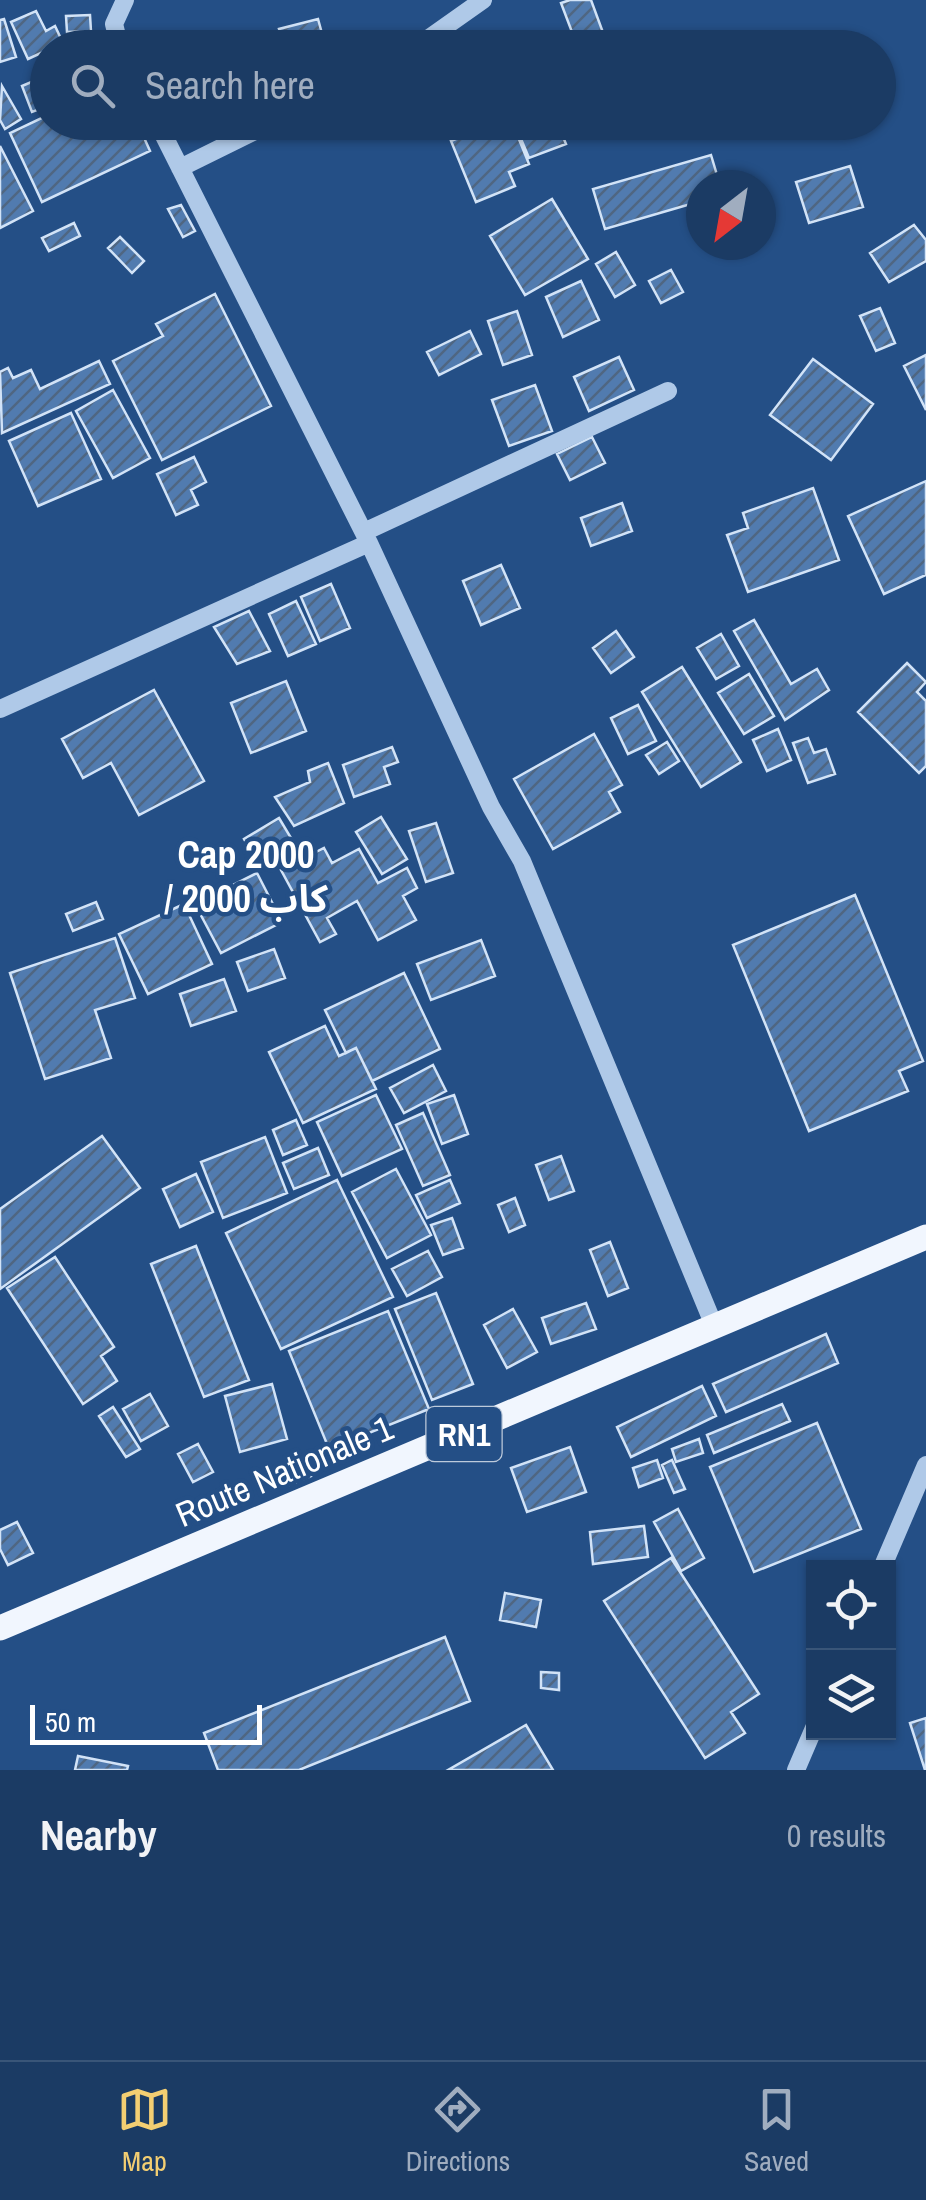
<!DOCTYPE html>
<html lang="en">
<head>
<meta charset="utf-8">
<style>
	:root { --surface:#1b3b64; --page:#28466d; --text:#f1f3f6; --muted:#a0adbf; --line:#395578; --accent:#f3ce72 }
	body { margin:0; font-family:"Archivo Narrow","Noto Sans Arabic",sans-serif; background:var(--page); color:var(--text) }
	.controls { position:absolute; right:30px; bottom:30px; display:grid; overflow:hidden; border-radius:0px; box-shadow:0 2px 8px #0004 }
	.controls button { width:90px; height:90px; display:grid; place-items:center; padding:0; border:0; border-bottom:2px solid var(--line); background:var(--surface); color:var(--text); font:50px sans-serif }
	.compass { position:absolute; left:686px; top:170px; width:90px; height:90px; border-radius:50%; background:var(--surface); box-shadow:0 2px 8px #0004; rotate:211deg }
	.scale { position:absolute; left:30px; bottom:25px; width:232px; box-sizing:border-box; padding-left:10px; border:5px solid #fff; border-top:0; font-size:28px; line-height:35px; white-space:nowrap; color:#fff; -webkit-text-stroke:8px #244f86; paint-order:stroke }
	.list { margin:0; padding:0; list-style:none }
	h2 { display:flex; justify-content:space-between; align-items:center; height:130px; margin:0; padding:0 40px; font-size:42px }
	h2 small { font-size:32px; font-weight:400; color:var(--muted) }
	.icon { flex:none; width:55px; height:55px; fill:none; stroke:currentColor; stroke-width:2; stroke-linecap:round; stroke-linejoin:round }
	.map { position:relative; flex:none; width:926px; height:1770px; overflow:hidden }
	.search { position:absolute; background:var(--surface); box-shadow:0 2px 8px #0004; left:30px; right:30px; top:30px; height:110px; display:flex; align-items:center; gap:25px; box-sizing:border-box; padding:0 35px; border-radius:55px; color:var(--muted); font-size:38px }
	.sheet { height:290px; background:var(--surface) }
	nav { display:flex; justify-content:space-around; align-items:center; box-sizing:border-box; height:140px; border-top:2px solid var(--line); background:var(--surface); font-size:28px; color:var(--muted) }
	nav a { display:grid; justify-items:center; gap:5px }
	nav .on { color:var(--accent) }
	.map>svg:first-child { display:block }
	.building { fill:url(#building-hatch); stroke:#d2e3f7; stroke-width:2.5 }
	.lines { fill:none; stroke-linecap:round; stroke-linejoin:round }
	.minor { stroke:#afc9e8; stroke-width:18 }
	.major { stroke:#f1f6fe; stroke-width:25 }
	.labels { text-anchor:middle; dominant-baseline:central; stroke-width:9; stroke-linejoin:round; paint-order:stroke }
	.shield { fill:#244f86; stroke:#bdcadb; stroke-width:2.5 }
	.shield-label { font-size:32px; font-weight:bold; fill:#fff }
	.street-label { font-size:35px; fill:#fff; stroke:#244f86 }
	.neighbourhood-label { font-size:38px; font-weight:bold; fill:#fff; stroke:#244f86 }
</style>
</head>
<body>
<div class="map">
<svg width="926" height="1770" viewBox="0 0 926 1770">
	<defs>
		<pattern id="building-hatch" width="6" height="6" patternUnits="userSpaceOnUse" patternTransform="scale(2.5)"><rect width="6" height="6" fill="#517baf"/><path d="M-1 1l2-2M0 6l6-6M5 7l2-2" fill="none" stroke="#4f6682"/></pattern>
	</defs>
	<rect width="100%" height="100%" fill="#244f86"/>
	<!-- building -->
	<path class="building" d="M 570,0 L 591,0 L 605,38 L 578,48 L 561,3 Z
		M 36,11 L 46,31 L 55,26 L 63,43 L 28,59 L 11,22 Z
		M 90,15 L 91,31 L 67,32 L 66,16 Z
		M 4,19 L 16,57 L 0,62 L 0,20 Z
		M 318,19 L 326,48 L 285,48 L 279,29 Z
		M 48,75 L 48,106 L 32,112 L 22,86 Z
		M 2,86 L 21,119 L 5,129 L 0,120 Z
		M 48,115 L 48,122 L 137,122 L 150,151 L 42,202 L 10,133 Z
		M 496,122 L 512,122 L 529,164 L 509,172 L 515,186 L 476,202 L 451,141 Z
		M 514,122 L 557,122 L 566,144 L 529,158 Z
		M 0,146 L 33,211 L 0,228 Z
		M 711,155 L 720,185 L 701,185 L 701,201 L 605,229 L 593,189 Z
		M 850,166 L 863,207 L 809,223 L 796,182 Z
		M 552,199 L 588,259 L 525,295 L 490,236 Z
		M 181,205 L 195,231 L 183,237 L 168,209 Z
		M 74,223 L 80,236 L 49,251 L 42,238 Z
		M 914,225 L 926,240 L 926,261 L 889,282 L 870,253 Z
		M 120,237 L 144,261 L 132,273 L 108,248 Z
		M 616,252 L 635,285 L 615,297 L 596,264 Z
		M 671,270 L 683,292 L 661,303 L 649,281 Z
		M 581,281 L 599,320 L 563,337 L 546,297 Z
		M 215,294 L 271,406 L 162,460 L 113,361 L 163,336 L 156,324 Z
		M 880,308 L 895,343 L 876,351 L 860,316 Z
		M 517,311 L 532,355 L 503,365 L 488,321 Z
		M 470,331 L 481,354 L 439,375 L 427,352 Z
		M 926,355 L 926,410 L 904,366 Z
		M 619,357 L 634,390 L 589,411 L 574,377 Z
		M 813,359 L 873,404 L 831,460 L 770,415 Z
		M 99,361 L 110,384 L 2,433 L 0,372 L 8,368 L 13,378 L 31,370 L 40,389 Z
		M 535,385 L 552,431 L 509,446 L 492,400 Z
		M 113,390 L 150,458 L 113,478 L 76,411 Z
		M 71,413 L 101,479 L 38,506 L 9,441 Z
		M 592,437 L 605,463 L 570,480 L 557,454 Z
		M 194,457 L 206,482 L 191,490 L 198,505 L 176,515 L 157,474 Z
		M 926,481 L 926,575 L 884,594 L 848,516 Z
		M 813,488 L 839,560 L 748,592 L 727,535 L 748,528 L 743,513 Z
		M 622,503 L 632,531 L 591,546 L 581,518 Z
		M 501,565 L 520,608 L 481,625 L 463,581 Z
		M 331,584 L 350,628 L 320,641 L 301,597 Z
		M 296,601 L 316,644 L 288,656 L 269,614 Z
		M 249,611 L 270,651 L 237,664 L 214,627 Z
		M 754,620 L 791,684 L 817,669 L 829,690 L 785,720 L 734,631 Z
		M 616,631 L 634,657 L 611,673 L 593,648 Z
		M 721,634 L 739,666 L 716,679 L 697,648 Z
		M 907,663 L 926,682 L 917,692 L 926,701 L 926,766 L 919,773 L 858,712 Z
		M 682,667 L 741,762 L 701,787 L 642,692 Z
		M 749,674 L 774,716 L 744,734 L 718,693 Z
		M 286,681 L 306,731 L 251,753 L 231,703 Z
		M 154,690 L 204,781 L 139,815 L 111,763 L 83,778 L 62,739 Z
		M 638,705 L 656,741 L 628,754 L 611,718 Z
		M 778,729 L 791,760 L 767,771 L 753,740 Z
		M 594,734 L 622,785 L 609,792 L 620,812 L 553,849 L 514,779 Z
		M 808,738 L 814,753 L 826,749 L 835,774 L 808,783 L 793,743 Z
		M 667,742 L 679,761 L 659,774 L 646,755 Z
		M 392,747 L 398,762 L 384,767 L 390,784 L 354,797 L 343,765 Z
		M 328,763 L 344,803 L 294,826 L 275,797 L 310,782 L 308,771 Z
		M 381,817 L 407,859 L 382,874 L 356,832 Z
		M 279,818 L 297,848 L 261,869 L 244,839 Z
		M 436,823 L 453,873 L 426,882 L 409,831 Z
		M 324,848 L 332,863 L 359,849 L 378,883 L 407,868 L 417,888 L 403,896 L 416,920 L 378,940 L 357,901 L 327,918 L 336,934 L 320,942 L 281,870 Z
		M 257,873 L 282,922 L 221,953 L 195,904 Z
		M 855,895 L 923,1061 L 899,1071 L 908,1091 L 809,1131 L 733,945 Z
		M 96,902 L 103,919 L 73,931 L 66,914 Z
		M 184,904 L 212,964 L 148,994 L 119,934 Z
		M 115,938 L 135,998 L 95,1010 L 111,1058 L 45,1079 L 10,973 Z
		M 481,940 L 495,976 L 431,1000 L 417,964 Z
		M 274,949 L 285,978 L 248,991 L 237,962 Z
		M 404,973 L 440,1049 L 372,1081 L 356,1048 L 346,1053 L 325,1010 Z
		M 224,979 L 236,1011 L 191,1026 L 180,994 Z
		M 325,1026 L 339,1056 L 356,1048 L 376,1089 L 303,1123 L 269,1052 Z
		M 433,1065 L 446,1091 L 404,1113 L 390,1088 Z
		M 376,1095 L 402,1149 L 342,1176 L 317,1122 Z
		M 454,1095 L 468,1134 L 442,1144 L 427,1104 Z
		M 423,1113 L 450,1175 L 423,1186 L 396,1125 Z
		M 296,1120 L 307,1145 L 283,1155 L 273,1130 Z
		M 102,1136 L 140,1188 L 0,1289 L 0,1209 Z
		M 265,1137 L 287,1193 L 223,1218 L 201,1162 Z
		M 318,1148 L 329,1175 L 294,1189 L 283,1163 Z
		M 561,1156 L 574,1191 L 549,1200 L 536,1165 Z
		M 396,1169 L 431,1235 L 387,1258 L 352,1192 Z
		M 196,1174 L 213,1212 L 180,1227 L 163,1189 Z
		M 337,1180 L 393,1297 L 281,1349 L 226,1233 Z
		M 450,1180 L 460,1203 L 427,1218 L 416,1195 Z
		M 515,1198 L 525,1225 L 509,1232 L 498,1205 Z
		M 452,1218 L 463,1248 L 443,1255 L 431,1225 Z
		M 610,1242 L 628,1288 L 608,1296 L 590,1250 Z
		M 196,1246 L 249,1380 L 204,1397 L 151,1264 Z
		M 428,1251 L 442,1277 L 407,1296 L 392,1269 Z
		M 55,1257 L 114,1347 L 101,1356 L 117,1381 L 83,1404 L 7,1288 Z
		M 436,1293 L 473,1384 L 432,1400 L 395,1309 Z
		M 586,1303 L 596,1329 L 551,1344 L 542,1318 Z
		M 513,1309 L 537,1352 L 507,1368 L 484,1325 Z
		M 388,1311 L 429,1409 L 329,1449 L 289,1351 Z
		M 826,1334 L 838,1363 L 726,1412 L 713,1384 Z
		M 272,1384 L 287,1439 L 240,1452 L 225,1396 Z
		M 702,1386 L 716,1416 L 631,1457 L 617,1427 Z
		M 150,1394 L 168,1426 L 141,1441 L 123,1409 Z
		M 782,1404 L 790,1421 L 714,1453 L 707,1435 Z
		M 113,1407 L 140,1449 L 126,1457 L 99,1416 Z
		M 817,1423 L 861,1529 L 754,1572 L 710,1467 Z
		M 699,1439 L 703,1453 L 676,1462 L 672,1449 Z
		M 198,1444 L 213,1472 L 193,1482 L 178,1454 Z
		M 570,1447 L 586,1492 L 527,1512 L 511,1468 Z
		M 657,1460 L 663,1478 L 639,1487 L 633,1468 Z
		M 672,1460 L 685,1489 L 674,1493 L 662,1465 Z
		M 306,1465 L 311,1476 L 287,1486 L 282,1475 Z
		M 678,1509 L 704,1558 L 681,1571 L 654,1522 Z
		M 17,1522 L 33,1553 L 8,1565 L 0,1549 L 0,1530 Z
		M 644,1526 L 648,1557 L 593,1564 L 590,1532 Z
		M 671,1558 L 759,1694 L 731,1712 L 745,1733 L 705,1758 L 604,1601 Z
		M 505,1593 L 541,1600 L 536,1627 L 500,1620 Z
		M 445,1637 L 470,1701 L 299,1770 L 218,1770 L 204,1733 Z
		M 541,1672 L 559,1673 L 559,1690 L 541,1688 Z
		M 926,1718 L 926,1770 L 925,1770 L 910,1723 Z
		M 526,1725 L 553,1770 L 448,1770 Z
		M 78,1756 L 128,1766 L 127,1770 L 75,1770 Z"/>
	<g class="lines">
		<!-- minor -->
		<path class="minor" d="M 120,48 L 114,24 L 125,0
			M 415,48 L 483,0
			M 157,122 L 369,543 L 491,807 L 522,861 L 715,1328
			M 180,168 L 273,122
			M 364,532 L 668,391
			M 0,709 L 369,543
			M 882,1568 L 926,1465
			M 796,1770 L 814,1728"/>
		<!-- major -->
		<path class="major" d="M 0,1628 L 926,1237"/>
	</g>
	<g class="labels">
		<!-- shield labels -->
		<rect class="shield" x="426.5" y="1407" width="75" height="54" rx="8"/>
		<g class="shield-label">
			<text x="464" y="1434">RN1</text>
		</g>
		<!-- street labels -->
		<g class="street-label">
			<text transform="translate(284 1471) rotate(-23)">Route Nationale 1</text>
		</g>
		<!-- neighbourhood labels -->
		<g class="neighbourhood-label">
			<text x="246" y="854">Cap 2000<tspan x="246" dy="44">/ كاب 2000</tspan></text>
		</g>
	</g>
</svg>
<div class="controls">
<button><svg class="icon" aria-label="locate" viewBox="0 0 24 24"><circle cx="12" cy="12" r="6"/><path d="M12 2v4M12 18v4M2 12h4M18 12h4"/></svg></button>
<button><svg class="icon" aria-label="layers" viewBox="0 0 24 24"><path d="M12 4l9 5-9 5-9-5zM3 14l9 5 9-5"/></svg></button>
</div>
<svg class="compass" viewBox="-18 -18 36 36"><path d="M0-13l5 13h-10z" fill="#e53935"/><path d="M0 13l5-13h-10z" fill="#a0adbf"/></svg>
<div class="scale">50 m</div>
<div class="search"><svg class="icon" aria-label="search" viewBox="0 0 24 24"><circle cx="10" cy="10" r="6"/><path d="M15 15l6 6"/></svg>Search here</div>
</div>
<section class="sheet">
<h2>Nearby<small>0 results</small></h2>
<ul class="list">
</ul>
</section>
<nav>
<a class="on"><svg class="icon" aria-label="map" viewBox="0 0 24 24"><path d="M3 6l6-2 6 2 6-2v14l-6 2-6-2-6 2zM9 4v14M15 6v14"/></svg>Map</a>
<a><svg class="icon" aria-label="directions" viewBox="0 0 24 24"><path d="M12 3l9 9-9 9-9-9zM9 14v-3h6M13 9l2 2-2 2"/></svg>Directions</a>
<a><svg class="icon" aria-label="saved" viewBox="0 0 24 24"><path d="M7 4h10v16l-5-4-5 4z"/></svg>Saved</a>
</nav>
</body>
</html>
